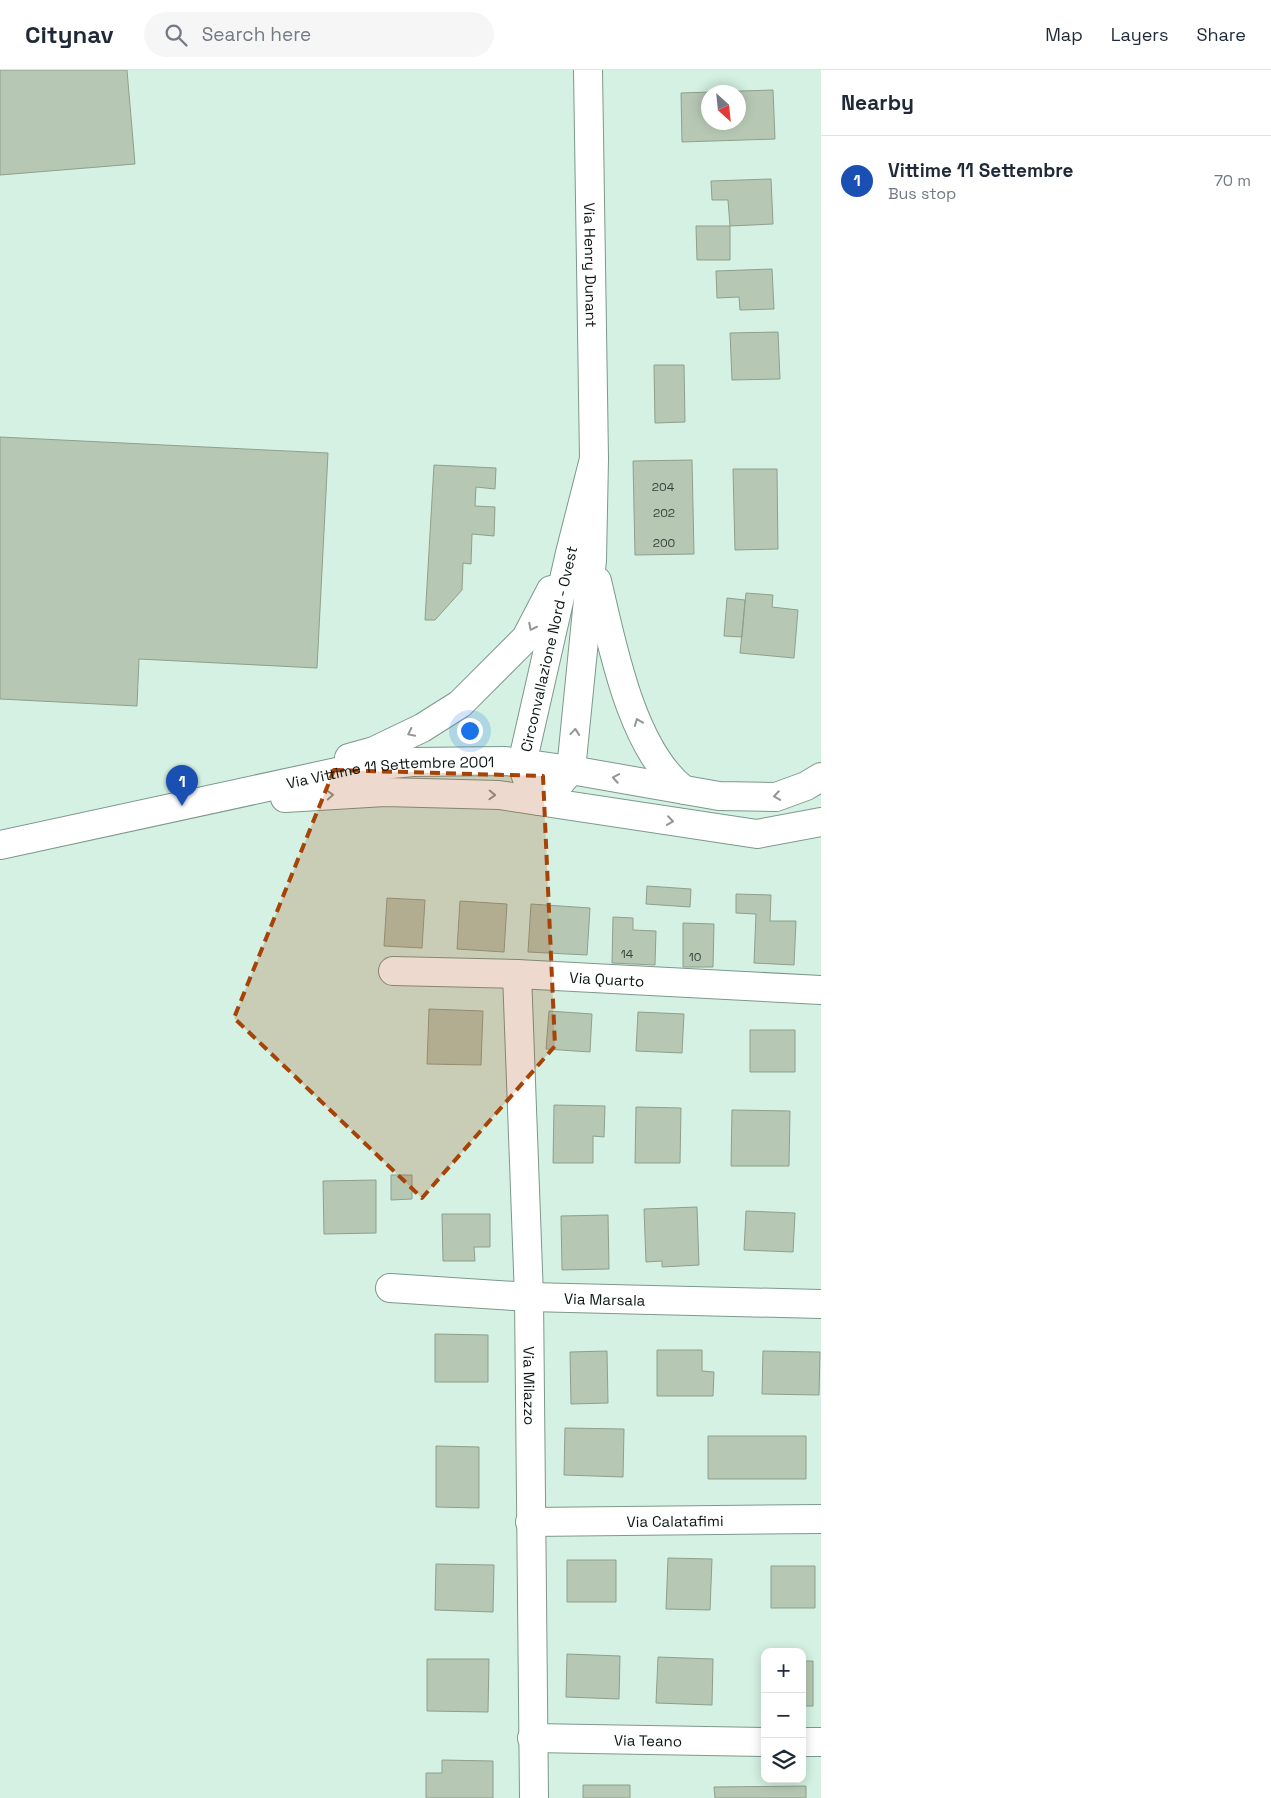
<!DOCTYPE html>
<html lang="en">
<head>
<meta charset="utf-8">
<style>
	:root { --surface:#fff; --page:#f6f6f7; --text:#1f2937; --muted:#747a83; --line:#e0e1e3; --accent:#1a73e8 }
	body { margin:0; font-family:"Space Grotesk",sans-serif; background:var(--page); color:var(--text) }
	.controls { position:absolute; right:15px; bottom:15px; display:grid; overflow:hidden; border-radius:10px; box-shadow:0 2px 12px #0003 }
	.controls button { width:45px; height:45px; display:grid; place-items:center; padding:0; border:0; border-bottom:1px solid var(--line); background:var(--surface); color:var(--text); font:25px sans-serif }
	.compass { position:absolute; left:701px; top:15px; width:45px; height:45px; border-radius:50%; background:var(--surface); box-shadow:0 2px 12px #0003; rotate:153deg }
	.you { position:absolute; left:469px; top:660px; width:18px; height:18px; margin:-12px; border:4px solid #fff; border-radius:50%; background:#1a73e8; box-shadow:0 0 0 8px #1a73e833 }
	.badge { display:grid; place-items:center; width:32px; height:32px; border-radius:50%; background:var(--accent); color:#fff; font-size:16px; font-weight:700 }
	.pin { position:absolute; translate:-50% -41px; filter:drop-shadow(0 1px 2px #0008) }
	.pin::after { content:''; position:absolute; top:26px; width:18px; height:15px; background:inherit; clip-path:polygon(0 0,100% 0,50% 100%) }
	.list { margin:0; padding:0; list-style:none }
	h2 { display:flex; justify-content:space-between; align-items:center; height:65px; margin:0; padding:0 20px; font-size:21px }
	h2 small { font-size:16px; font-weight:400; color:var(--muted) }
	.list li { display:grid; grid-template-columns:32px 1fr auto; gap:15px; align-items:center; box-sizing:border-box; height:90px; padding:0 20px; border-top:1px solid var(--line) }
	.list b { display:block; font-size:19px; white-space:nowrap }
	.list p { margin:0; font-size:16px; white-space:nowrap; color:var(--muted) }
	.list em { font-size:16px; font-style:normal; color:var(--muted) }
	.icon { flex:none; width:28px; height:28px; fill:none; stroke:currentColor; stroke-width:2; stroke-linecap:round; stroke-linejoin:round }
	.map { position:relative; flex:none; width:821px; height:1728px; overflow:hidden }
	header { display:flex; align-items:center; gap:30px; box-sizing:border-box; height:70px; padding:0 25px; background:var(--surface); border-bottom:1px solid var(--line) }
	header strong { font-size:24px }
	nav { display:flex; gap:28px; margin-inline-start:auto; font-size:18px }
	.search { width:350px; height:45px; background:var(--page); display:flex; align-items:center; gap:12px; box-sizing:border-box; padding:0 18px; border-radius:28px; color:var(--muted); font-size:19px }
	main { display:flex }
	aside { flex:1; background:var(--surface) }
	.map>svg:first-child { display:block }
	.building { fill:#b6c8b3; stroke:#8ea08c; fill-rule:evenodd }
	.lines { fill:none; stroke-linecap:round; stroke-linejoin:round }
	.street-casing { stroke:#7d988c; stroke-width:30 }
	.secondary-casing { stroke:#7d988c; stroke-width:30 }
	.street { stroke:#fff; stroke-width:28 }
	.secondary { stroke:#fff; stroke-width:28 }
	.oneway { stroke:#929794 }
	.marked { fill:#a64307; fill-opacity:0.2; stroke:#a64307; stroke-width:4; stroke-dasharray:10 6; stroke-linejoin:round }
	.labels { text-anchor:middle; dominant-baseline:central; stroke-width:4; stroke-linejoin:round; paint-order:stroke }
	.number-label { font-size:12px; fill:#36433a }
	.street-label { font-size:15px; fill:#0c1712; stroke:#d4f1e3 }
</style>
</head>
<body>
<header>
<strong>Citynav</strong>
<div class="search"><svg class="icon" aria-label="search" viewBox="0 0 24 24"><circle cx="10" cy="10" r="6"/><path d="M15 15l6 6"/></svg>Search here</div>
<nav><a>Map</a><a>Layers</a><a>Share</a></nav>
</header>
<main>
<div class="map">
<svg width="821" height="1728" viewBox="0 0 821 1728">
	<rect width="100%" height="100%" fill="#d4f1e3"/>
	<!-- building -->
	<path class="building" d="M 0,0 L 127,0 L 135,94 L 0,105 Z
		M 773,20 L 775,69 L 682,72 L 681,23 ZM 708,22 L 738,22 L 738,52 L 708,52 Z
		M 771,109 L 773,154 L 730,156 L 728,130 L 712,130 L 711,111 Z
		M 696,156 L 730,156 L 730,190 L 697,190 Z
		M 772,199 L 774,239 L 740,240 L 739,227 L 717,228 L 716,201 Z
		M 778,262 L 780,309 L 732,310 L 730,263 Z
		M 654,295 L 684,295 L 685,352 L 655,353 Z
		M 0,367 L 328,383 L 317,598 L 139,589 L 137,636 L 0,629 Z
		M 692,390 L 694,484 L 635,485 L 633,391 Z
		M 434,395 L 496,398 L 495,419 L 476,417 L 475,436 L 495,437 L 494,466 L 472,464 L 471,494 L 463,493 L 462,520 L 435,550 L 425,550 Z
		M 733,399 L 777,399 L 778,479 L 735,480 Z
		M 746,523 L 773,525 L 772,537 L 798,540 L 794,588 L 740,583 Z
		M 727,528 L 745,530 L 742,567 L 724,566 Z
		M 647,816 L 691,819 L 690,837 L 646,834 Z
		M 736,824 L 771,825 L 770,851 L 796,851 L 794,895 L 754,893 L 756,844 L 736,843 Z
		M 387,828 L 425,830 L 422,878 L 384,876 Z
		M 460,831 L 507,834 L 504,882 L 457,879 Z
		M 531,834 L 590,838 L 587,885 L 528,882 Z
		M 613,847 L 633,848 L 633,860 L 656,861 L 655,895 L 612,893 Z
		M 683,853 L 714,854 L 713,897 L 683,897 Z
		M 429,939 L 483,941 L 481,995 L 427,994 Z
		M 549,941 L 592,944 L 590,982 L 546,979 Z
		M 638,942 L 684,944 L 682,983 L 636,981 Z
		M 750,960 L 795,960 L 795,1002 L 750,1002 Z
		M 554,1035 L 605,1036 L 604,1067 L 593,1066 L 593,1093 L 553,1093 Z
		M 636,1037 L 681,1038 L 680,1093 L 635,1093 Z
		M 732,1040 L 790,1041 L 789,1096 L 731,1096 Z
		M 391,1105 L 412,1105 L 412,1129 L 391,1130 Z
		M 376,1110 L 376,1163 L 324,1164 L 323,1111 Z
		M 697,1137 L 699,1195 L 662,1197 L 662,1191 L 646,1192 L 644,1139 Z
		M 746,1141 L 795,1143 L 793,1182 L 744,1180 Z
		M 442,1144 L 490,1144 L 490,1177 L 474,1177 L 475,1191 L 443,1191 Z
		M 608,1145 L 609,1199 L 562,1200 L 561,1146 Z
		M 435,1264 L 488,1265 L 488,1312 L 435,1312 Z
		M 657,1280 L 702,1280 L 702,1301 L 714,1302 L 713,1326 L 657,1326 Z
		M 607,1281 L 608,1333 L 571,1334 L 570,1282 Z
		M 763,1281 L 820,1282 L 819,1325 L 762,1324 Z
		M 565,1358 L 624,1359 L 623,1407 L 564,1405 Z
		M 708,1366 L 806,1366 L 806,1409 L 708,1409 Z
		M 436,1376 L 479,1377 L 479,1438 L 436,1437 Z
		M 668,1488 L 712,1489 L 710,1540 L 666,1539 Z
		M 567,1490 L 616,1490 L 616,1532 L 567,1532 Z
		M 436,1494 L 494,1495 L 493,1542 L 435,1540 Z
		M 771,1496 L 815,1496 L 815,1538 L 771,1538 Z
		M 567,1584 L 620,1586 L 619,1629 L 566,1627 Z
		M 658,1587 L 713,1589 L 712,1635 L 656,1633 Z
		M 427,1589 L 489,1589 L 488,1642 L 427,1641 Z
		M 802,1591 L 813,1591 L 813,1636 L 802,1636 Z
		M 442,1690 L 493,1691 L 493,1728 L 426,1728 L 426,1703 L 442,1703 Z
		M 583,1715 L 630,1715 L 630,1728 L 583,1728 Z
		M 806,1716 L 806,1728 L 715,1728 L 714,1717 Z"/>
	<g class="lines">
		<!-- street casing -->
		<g class="street-casing">
			<g id="street">
				<path id="s1" d="M 393,901 L 517,904 L 821,920"/>
				<path id="s2" d="M 517,904 L 529,1227 L 534,1728"/>
				<path id="s3" d="M 390,1218 L 529,1227 L 821,1234"/>
				<path id="s4" d="M 530,1452 L 821,1449"/>
				<path id="s5" d="M 532,1668 L 765,1672"/>
				<path d="M 802,1672 L 821,1672"/>
			</g>
		</g>
		<!-- secondary casing -->
		<g class="secondary-casing">
			<g id="secondary">
				<path id="s6" d="M 588,0 L 594,389 L 592,490 L 571,700 L 552,722 L 539,731 L 527,709 L 522,694 L 570,483 L 594,389"/>
				<path d="M 597,511 C 612,574 631,679 684,720"/>
				<path d="M 349,688 L 374,681 L 422,658 L 460,634 L 526,568 L 551,520"/>
				<path d="M 285,728 L 385,722 L 499,725 L 757,764 L 821,752"/>
				<path id="s7" d="M 0,775 L 360,697 L 413,692 L 506,691 L 571,700 L 719,726 L 776,727 L 806,716 L 821,707"/>
			</g>
		</g>
		<!-- street -->
		<use href="#street" class="street"/>
		<!-- secondary -->
		<use href="#secondary" class="secondary"/>
	</g>
	<!-- one-way arrows -->
	<defs><path id="oneway-chevron" d="M-2-3.5L2.5 0L-2 3.5" fill="none" stroke-width="1.6" stroke-linecap="round" stroke-linejoin="round" transform="scale(1.25)"/></defs>
	<g class="oneway">
		<use href="#oneway-chevron" transform="translate(532 557) rotate(117)"/>
		<use href="#oneway-chevron" transform="translate(638 652) rotate(-112)"/>
		<use href="#oneway-chevron" transform="translate(575 662) rotate(-85)"/>
		<use href="#oneway-chevron" transform="translate(411 663) rotate(154)"/>
		<use href="#oneway-chevron" transform="translate(616 708) rotate(-170)"/>
		<use href="#oneway-chevron" transform="translate(330 725) rotate(-3)"/>
		<use href="#oneway-chevron" transform="translate(492 725) rotate(2)"/>
		<use href="#oneway-chevron" transform="translate(777 726) rotate(171)"/>
		<use href="#oneway-chevron" transform="translate(670 751) rotate(8)"/>
	</g>
	<!-- marked area -->
	<path class="marked" d="M 334,700 L 543,706 L 555,976 L 422,1128 L 234,948 Z"/>
	<g class="labels">
		<!-- number labels -->
		<g class="number-label">
			<text x="663" y="417">204</text>
			<text x="664" y="443">202</text>
			<text x="664" y="473">200</text>
			<text x="627" y="884">14</text>
			<text x="695" y="887">10</text>
		</g>
		<!-- street labels -->
		<g class="street-label">
			<text stroke="none"><textPath href="#s6" startOffset="195">Via Henry Dunant</textPath></text>
			<text stroke="none"><textPath href="#s6" startOffset="905">Circonvallazione Nord - Ovest</textPath></text>
			<text stroke="none"><textPath href="#s7" startOffset="398">Via Vittime 11 Settembre 2001</textPath></text>
			<text stroke="none"><textPath href="#s1" startOffset="214">Via Quarto</textPath></text>
			<text stroke="none"><textPath href="#s3" startOffset="215">Via Marsala</textPath></text>
			<text stroke="none"><textPath href="#s2" startOffset="412">Via Milazzo</textPath></text>
			<text stroke="none"><textPath href="#s4" startOffset="145">Via Calatafimi</textPath></text>
			<text stroke="none"><textPath href="#s5" startOffset="116">Via Teano</textPath></text>
		</g>
	</g>
</svg>
<div class="controls">
<button>+</button>
<button>−</button>
<button><svg class="icon" aria-label="layers" viewBox="0 0 24 24"><path d="M12 4l9 5-9 5-9-5zM3 14l9 5 9-5"/></svg></button>
</div>
<svg class="compass" viewBox="-18 -18 36 36"><path d="M0-13l5 13h-10z" fill="#e53935"/><path d="M0 13l5-13h-10z" fill="#747a83"/></svg>
<div class="you"></div>
<div class="pin badge" style="left:182px;top:736px;background:#1a4fb4">1</div>
</div>
<aside>
<h2>Nearby<small></small></h2>
<ul class="list">
<li><span class="badge" style="background:#1a4fb4">1</span><div><b>Vittime 11 Settembre</b><p>Bus stop</p></div><em>70 m</em></li>
</ul>
</aside>
</main>
</body>
</html>
